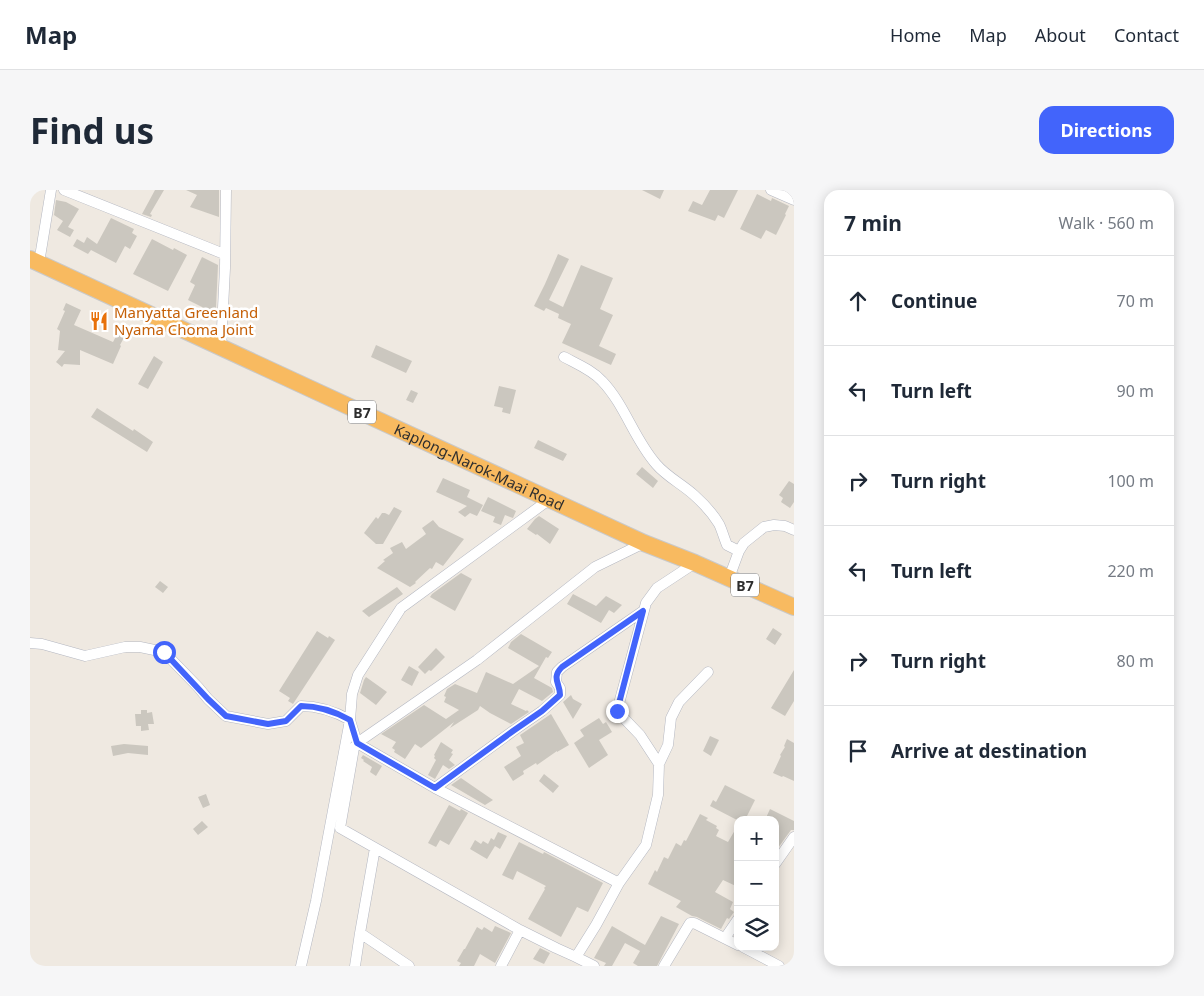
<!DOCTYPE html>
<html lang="en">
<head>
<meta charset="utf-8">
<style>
	:root { --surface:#fff; --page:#f6f6f7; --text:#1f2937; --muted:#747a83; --line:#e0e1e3; --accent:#4264fb }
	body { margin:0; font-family:"Noto Sans",sans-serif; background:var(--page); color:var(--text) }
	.controls { position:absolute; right:15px; bottom:15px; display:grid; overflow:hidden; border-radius:10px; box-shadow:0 2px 12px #0003 }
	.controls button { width:45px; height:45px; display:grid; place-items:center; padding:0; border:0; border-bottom:1px solid var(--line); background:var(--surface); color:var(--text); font:25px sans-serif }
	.stop { position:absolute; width:15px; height:15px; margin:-11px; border:4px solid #4264fb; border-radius:50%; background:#fff }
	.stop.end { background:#4264fb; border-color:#fff; box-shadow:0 1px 5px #0008 }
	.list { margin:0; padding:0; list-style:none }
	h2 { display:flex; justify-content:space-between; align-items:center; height:65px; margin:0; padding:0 20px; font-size:21px }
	h2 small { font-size:16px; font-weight:400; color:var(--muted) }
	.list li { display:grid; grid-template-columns:32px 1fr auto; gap:15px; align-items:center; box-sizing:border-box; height:90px; padding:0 20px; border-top:1px solid var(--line) }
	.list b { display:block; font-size:19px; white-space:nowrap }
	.list em { font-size:16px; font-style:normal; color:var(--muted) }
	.icon { flex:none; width:28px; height:28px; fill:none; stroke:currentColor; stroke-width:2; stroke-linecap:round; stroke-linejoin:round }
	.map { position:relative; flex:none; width:764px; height:776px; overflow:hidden; border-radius:15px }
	header { display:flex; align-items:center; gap:30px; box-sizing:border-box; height:70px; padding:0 25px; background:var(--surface); border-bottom:1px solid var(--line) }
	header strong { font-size:24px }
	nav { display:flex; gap:28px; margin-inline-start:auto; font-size:18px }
	.intro { display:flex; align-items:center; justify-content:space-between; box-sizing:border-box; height:120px; padding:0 30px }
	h1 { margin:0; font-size:35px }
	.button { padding:12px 22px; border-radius:15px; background:var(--accent); color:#fff; font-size:18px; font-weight:700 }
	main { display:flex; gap:30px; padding:0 30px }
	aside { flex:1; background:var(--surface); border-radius:15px; box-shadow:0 2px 12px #0003 }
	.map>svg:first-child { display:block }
	.building { fill:#cbc7bf }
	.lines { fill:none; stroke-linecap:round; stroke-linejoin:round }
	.minor-casing { stroke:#b4b7c1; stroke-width:11 }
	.trunk-casing { stroke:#c9c9c9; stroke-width:18 }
	.minor { stroke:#fff; stroke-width:10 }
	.trunk { stroke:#f8ba60; stroke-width:16 }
	.route { stroke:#4264fb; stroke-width:6 }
	.labels { text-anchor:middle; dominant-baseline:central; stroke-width:5; stroke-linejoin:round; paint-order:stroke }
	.shield { fill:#fff; stroke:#6d6d6d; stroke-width:1 }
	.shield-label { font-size:14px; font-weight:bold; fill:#2e2e2e }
	.food-label { font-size:15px; fill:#c56008; stroke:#fff; text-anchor:start }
	.street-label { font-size:15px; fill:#2e2e2e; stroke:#fff }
</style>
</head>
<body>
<header>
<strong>Map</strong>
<nav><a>Home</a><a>Map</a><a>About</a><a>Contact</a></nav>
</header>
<div class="intro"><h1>Find us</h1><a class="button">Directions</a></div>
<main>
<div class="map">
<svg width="764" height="776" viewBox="0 0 764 776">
	<rect width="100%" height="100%" fill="#efe9e1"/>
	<!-- building -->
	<path class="building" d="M 125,0 L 134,0 L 120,24 L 122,25 L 121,27 L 112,24 Z
		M 156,0 L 189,0 L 189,27 L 160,17 L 167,5 Z
		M 612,0 L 634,0 L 630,9 Z
		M 680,0 L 708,0 L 694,28 L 688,25 L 685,31 L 658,21 L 663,11 L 672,15 Z
		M 727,4 L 741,11 L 742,8 L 759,16 L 755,24 L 756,25 L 746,45 L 736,40 L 731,49 L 710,39 Z
		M 26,10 L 36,12 L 49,19 L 38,37 L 44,40 L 40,47 L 27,40 L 33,31 L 24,25 Z
		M 81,28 L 104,39 L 102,43 L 107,46 L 100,59 L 95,56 L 86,73 L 61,60 L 58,64 L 43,56 L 47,49 L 54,53 L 57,47 L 67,54 Z
		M 122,49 L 143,60 L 144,58 L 157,65 L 138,101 L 103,84 Z
		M 528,64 L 539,69 L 519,110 L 533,117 L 551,75 L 583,88 L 570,119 L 583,125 L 569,156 L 586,164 L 581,175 L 532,153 L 541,134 L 528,128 L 529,124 L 516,118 L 514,121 L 504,116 L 515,94 Z
		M 172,67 L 188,75 L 186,118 L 182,122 L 158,110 L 165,95 L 160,92 Z
		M 36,113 L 51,120 L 44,135 L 83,152 L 91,137 L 98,140 L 90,155 L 91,156 L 83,174 L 50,160 L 50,175 L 34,174 L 32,177 L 26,172 L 35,161 L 28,160 L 30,141 L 27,139 L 35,121 L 33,120 Z
		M 346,155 L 382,171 L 376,183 L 341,167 Z
		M 124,166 L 133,172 L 118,199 L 108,194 Z
		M 469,196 L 486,200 L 480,224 L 472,222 L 473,218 L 464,216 Z
		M 381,200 L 388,203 L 383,213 L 376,210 Z
		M 67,218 L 103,241 L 104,239 L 123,252 L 117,262 L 61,227 Z
		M 508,250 L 537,264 L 533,271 L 504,258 Z
		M 612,277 L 628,291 L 623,298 L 606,284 Z
		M 413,288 L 440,300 L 437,307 L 453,315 L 447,326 L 440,323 L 435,327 L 428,322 L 437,316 L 406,302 Z
		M 759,291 L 764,294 L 764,312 L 760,318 L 751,312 L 753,308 L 749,305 Z
		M 458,307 L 486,321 L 483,328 L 475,325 L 471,335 L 463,332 L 465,327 L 451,321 Z
		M 364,317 L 372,321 L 353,354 L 346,354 L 334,343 L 346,327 L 348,329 L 352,323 L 355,323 L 359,325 Z
		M 509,326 L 529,339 L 520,354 L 507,344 L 506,345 L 497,339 L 505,329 Z
		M 403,330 L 409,337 L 434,349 L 413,376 L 406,372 L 402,379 L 400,378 L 385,392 L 386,393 L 380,397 L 347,378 L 355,371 L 353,370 L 363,363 L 360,358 L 372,352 L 376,359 L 396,344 L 392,338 Z
		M 431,383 L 442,389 L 425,421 L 400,407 L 402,404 Z
		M 130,391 L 138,397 L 133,403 L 125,397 Z
		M 367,397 L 373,404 L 339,427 L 332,421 Z
		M 543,404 L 566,416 L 576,406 L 592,415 L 584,423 L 579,420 L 571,433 L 537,414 Z
		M 743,438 L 752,444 L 745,455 L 736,449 Z
		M 287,441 L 298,448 L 299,446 L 305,450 L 263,514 L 258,511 L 260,508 L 249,501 Z
		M 491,444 L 522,462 L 518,468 L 516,467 L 504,488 L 522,498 L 523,502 L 512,511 L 489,499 L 481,514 L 496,521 L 497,520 L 499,522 L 481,534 L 460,523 L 450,516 L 448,520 L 420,538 L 424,532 L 391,558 L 385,554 L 375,569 L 364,562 L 365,560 L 362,558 L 366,552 L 351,544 L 394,515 L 416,529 L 429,520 L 414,512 L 416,507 L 414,506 L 417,499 L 425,494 L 447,503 L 456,482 L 483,494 L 509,476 L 478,458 L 481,452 Z
		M 406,458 L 415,467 L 401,481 L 399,480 L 395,484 L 388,477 Z
		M 379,476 L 389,482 L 382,496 L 371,490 Z
		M 764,480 L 764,511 L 755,526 L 741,518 Z
		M 336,487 L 357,502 L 346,515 L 330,503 L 334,490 Z
		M 541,505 L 543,509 L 552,514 L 543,529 L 533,512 Z
		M 111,520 L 117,520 L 117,523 L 122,522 L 124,534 L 118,534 L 119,540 L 111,541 L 111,536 L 106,536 L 105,524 L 111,524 Z
		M 521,524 L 539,555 L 527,562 L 527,561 L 507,575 L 506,573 L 493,581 L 494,584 L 483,591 L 474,577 L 491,566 L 486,557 L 494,553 L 490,545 Z
		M 569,528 L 573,534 L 576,532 L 582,542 L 569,550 L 578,565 L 559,578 L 544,553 L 554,546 L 550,540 Z
		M 680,546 L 689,550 L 681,566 L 673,561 Z
		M 757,549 L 764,553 L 764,591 L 753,586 L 752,587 L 743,583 L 751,566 L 750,565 L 755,557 L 754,556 Z
		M 411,552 L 423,560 L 421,563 L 423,564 L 419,570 L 425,575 L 419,579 L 413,575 L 405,589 L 398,585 L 406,570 L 404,568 L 405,566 L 404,565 Z
		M 94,554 L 118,556 L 118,565 L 98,563 L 83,566 L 81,556 Z
		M 333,565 L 352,576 L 346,586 L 340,582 L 342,577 L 333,571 L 334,570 L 331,568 Z
		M 514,584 L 529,596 L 523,603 L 509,591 Z
		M 431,588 L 463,610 L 455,615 L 421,595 Z
		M 695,595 L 725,610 L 715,630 L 707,630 L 680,616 L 683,610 L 686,612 Z
		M 176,604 L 180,615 L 173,618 L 168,607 Z
		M 419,615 L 430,621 L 431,619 L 438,623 L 419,655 L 410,650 L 406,657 L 398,653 Z
		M 740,619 L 764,631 L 764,640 L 761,640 L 745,662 L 745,630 L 735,630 Z
		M 670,624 L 678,628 L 676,630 L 687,636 L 686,638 L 689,640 L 686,646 L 698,652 L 708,635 L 708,697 L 693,690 L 685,702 L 703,712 L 700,719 L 704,722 L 699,729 L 697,728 L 691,739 L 667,727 L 662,726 L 646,717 L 651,711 L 618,694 L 625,680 L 627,682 L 634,667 L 638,669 L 646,653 L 651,656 L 654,650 L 656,651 Z
		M 172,631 L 178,637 L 168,645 L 163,639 Z
		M 468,642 L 477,646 L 470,659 L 465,656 L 457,669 L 440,659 L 445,650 L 451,654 L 453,651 L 458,654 L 461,648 L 464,650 Z
		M 489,652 L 513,664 L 514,662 L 573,693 L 558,722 L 547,717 L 531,747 L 498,729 L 515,699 L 514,698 L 516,696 L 487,681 L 483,690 L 472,685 Z
		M 631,726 L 649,734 L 627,776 L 608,776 L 603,773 L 610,761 L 595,753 L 582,776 L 574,776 L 576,773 L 564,768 L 582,736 L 615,755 Z
		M 465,736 L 481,743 L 465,773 L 450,764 L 444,776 L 429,776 L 431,773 L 427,771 L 434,759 L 435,759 L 447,737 L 452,740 L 454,737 L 462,742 Z
		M 510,758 L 520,763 L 514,774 L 503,769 Z"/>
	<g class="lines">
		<!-- minor casing -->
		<g class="minor-casing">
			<path id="minor" d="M 34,0 L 194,64
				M 741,0 L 764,10
				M 9,73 L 21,0
				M 191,158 L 195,78 L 196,0
				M 534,167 C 547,174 562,180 572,191 C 595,215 604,249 626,274 C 637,287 652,294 664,305 C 673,313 683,324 689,334 C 692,340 694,348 697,355 L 709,361
				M 520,309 L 371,418 L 328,485 L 322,504 L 320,530 L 327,553 L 405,598 L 589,693
				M 699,388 L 709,361 L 714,353 L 734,337 L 744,335 L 755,336 L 764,340
				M 0,453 L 12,454 L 55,466 L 95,457 L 110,457 L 134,462 L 168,497 L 178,509 L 196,526 L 238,534 L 256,531 L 271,516 C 289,516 304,521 320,530 L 286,711 L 271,776
				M 629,574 L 610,545 L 587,521 L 616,413 L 627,398 L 665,373
				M 405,598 L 483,541 L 512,521 L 530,505 L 530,498 L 526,492 L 527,482 L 532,477 L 613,421
				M 345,658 L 330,743 L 379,776
				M 745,674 L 764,647
				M 490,740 L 526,758 L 546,767
				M 695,748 L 708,729
				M 713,757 L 749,776
				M 325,776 L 330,743
				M 471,776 L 490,740 L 310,638 L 324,558 L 327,553 L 447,470 L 565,377 L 614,353
				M 564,776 L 546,767 L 566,735 L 589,693 L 616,655 L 628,605 L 629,574 L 638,555 L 641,528 L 649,512 L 678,482
				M 634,776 L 660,733 L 664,733 L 708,755"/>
		</g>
		<!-- trunk casing -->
		<g class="trunk-casing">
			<g id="trunk">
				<path id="s1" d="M 0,69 L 614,353 L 665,373 L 764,417"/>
			</g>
		</g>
		<!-- minor -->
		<use href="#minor" class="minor"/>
		<!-- trunk -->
		<use href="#trunk" class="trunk"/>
	</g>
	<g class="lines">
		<!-- route -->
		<path class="route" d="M 134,462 L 178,509 L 196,526 L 238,534 L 256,531 L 271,516 C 289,516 304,521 320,530 L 327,553 L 405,598 L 483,541 L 512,521 L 530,505 C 530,493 521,488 532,477 L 613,421 L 587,521"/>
	</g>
	<!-- icons -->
	<defs>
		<g id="restaurant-bare" transform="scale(1.5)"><path d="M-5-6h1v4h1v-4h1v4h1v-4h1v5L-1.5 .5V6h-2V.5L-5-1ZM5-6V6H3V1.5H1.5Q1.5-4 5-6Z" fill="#e8710a" stroke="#fff" stroke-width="2.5" paint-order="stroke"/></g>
	</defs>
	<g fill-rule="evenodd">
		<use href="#restaurant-bare" x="69" y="131"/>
	</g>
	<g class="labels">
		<!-- shield labels -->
		<g class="shield">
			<rect x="318" y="210.5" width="28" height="23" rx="4"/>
			<rect x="701" y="383.5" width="28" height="23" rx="4"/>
		</g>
		<g class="shield-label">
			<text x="332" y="222">B7</text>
			<text x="715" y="395">B7</text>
		</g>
		<!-- food labels -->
		<g class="food-label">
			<text x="84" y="122">Manyatta Greenland<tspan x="84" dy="17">Nyama Choma Joint</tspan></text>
		</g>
		<!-- street labels -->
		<g class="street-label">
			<text stroke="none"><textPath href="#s1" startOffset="495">Kaplong-Narok-Maai Road</textPath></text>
		</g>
	</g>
</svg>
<div class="controls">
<button>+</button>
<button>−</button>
<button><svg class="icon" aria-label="layers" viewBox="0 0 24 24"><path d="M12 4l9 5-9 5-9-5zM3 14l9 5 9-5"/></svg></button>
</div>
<div class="stop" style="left:134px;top:462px"></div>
<div class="stop end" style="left:587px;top:521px"></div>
</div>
<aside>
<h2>7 min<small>Walk · 560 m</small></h2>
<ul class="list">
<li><svg class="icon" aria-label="ahead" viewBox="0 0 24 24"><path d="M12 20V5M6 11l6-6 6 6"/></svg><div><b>Continue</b></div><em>70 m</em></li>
<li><svg class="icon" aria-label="left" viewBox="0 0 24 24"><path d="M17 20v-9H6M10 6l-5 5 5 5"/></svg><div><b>Turn left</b></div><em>90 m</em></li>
<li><svg class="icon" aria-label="right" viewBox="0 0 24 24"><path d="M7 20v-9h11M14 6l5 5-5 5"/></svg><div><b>Turn right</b></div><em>100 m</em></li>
<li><svg class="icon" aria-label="left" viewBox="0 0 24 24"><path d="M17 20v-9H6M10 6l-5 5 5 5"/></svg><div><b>Turn left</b></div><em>220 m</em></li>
<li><svg class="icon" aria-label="right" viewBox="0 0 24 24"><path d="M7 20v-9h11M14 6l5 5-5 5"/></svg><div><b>Turn right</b></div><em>80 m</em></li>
<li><svg class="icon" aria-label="arrive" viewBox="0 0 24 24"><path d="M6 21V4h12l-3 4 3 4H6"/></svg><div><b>Arrive at destination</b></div></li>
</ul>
</aside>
</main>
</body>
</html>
